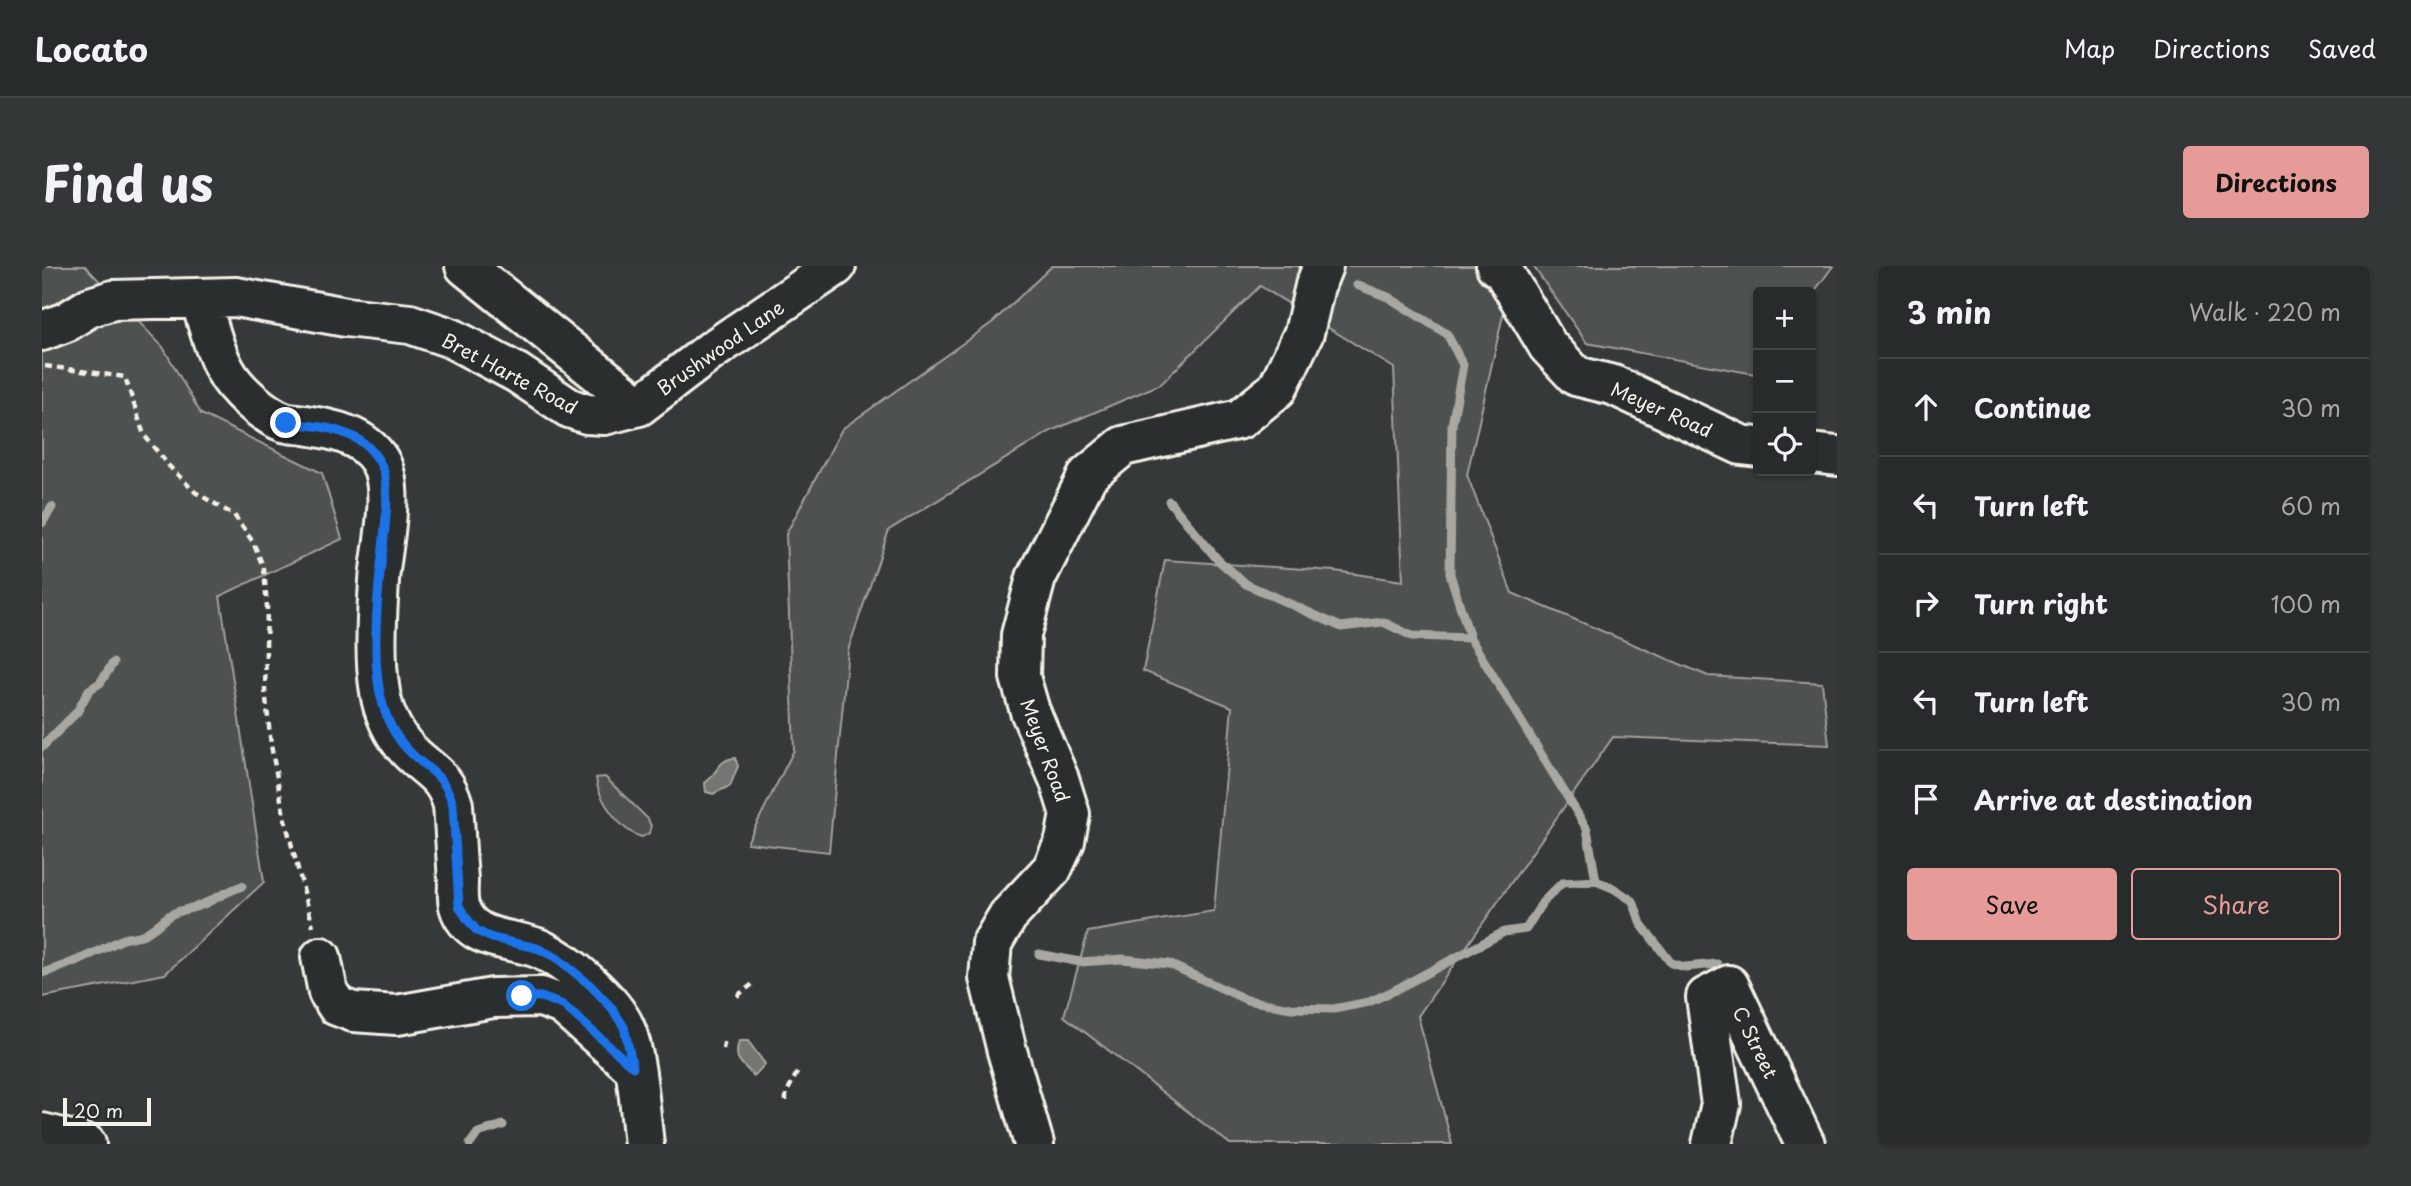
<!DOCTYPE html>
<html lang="en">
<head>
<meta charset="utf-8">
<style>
	:root { --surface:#282b2b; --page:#343737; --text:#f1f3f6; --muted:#a5a7a9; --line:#444747; --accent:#e69b98 }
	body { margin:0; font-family:"Playpen Sans",sans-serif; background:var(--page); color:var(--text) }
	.controls { position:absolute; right:21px; top:21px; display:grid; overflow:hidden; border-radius:7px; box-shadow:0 2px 5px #0004 }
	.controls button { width:63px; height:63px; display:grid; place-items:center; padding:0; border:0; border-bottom:2px solid var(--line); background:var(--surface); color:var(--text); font:35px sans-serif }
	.scale { position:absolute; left:21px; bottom:18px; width:88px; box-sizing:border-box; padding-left:7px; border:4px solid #f4f1e8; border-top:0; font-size:19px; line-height:24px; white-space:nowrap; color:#f4f1e8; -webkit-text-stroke:5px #2a2d2e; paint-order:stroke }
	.stop { position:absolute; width:21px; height:21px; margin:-16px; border:5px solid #1a73e8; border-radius:50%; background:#fff }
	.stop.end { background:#1a73e8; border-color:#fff; box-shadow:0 2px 7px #0008 }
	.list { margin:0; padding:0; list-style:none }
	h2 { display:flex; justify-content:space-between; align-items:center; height:91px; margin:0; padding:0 28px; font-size:30px }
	h2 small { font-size:23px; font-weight:400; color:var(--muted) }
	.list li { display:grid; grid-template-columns:46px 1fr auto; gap:21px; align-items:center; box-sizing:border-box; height:98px; padding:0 28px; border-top:2px solid var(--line) }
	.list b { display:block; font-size:26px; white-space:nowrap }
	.list em { font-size:23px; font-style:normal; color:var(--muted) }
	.actions { display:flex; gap:14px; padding:21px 28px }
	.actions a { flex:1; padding:16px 0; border:2px solid var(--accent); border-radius:7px; text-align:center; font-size:24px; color:var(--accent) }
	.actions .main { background:var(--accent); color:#111 }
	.icon { flex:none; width:38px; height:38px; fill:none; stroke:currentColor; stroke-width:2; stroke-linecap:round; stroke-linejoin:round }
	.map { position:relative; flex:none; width:1795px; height:878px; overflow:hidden; border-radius:7px }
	header { display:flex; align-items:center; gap:42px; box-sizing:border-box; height:98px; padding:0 35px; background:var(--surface); border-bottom:2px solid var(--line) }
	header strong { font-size:33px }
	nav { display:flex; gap:38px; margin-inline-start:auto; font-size:24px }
	.intro { display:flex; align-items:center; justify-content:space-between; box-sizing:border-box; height:168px; padding:0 42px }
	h1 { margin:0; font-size:49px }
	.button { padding:18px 32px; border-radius:7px; background:var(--accent); color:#111; font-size:24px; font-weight:700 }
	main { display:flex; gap:42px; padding:0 42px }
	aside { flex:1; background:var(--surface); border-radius:7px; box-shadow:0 2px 5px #0004 }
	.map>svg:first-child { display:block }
	.green { fill:#4e514f; stroke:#a1a19c; stroke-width:2 }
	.water { fill:#757572; stroke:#a8a7a1; stroke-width:2 }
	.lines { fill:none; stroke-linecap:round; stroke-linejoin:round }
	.stream { stroke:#a8a7a1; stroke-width:9 }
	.minor-casing { stroke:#f4f1e8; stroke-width:44 }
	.path { stroke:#f4f1e8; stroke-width:4.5; stroke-dasharray:7 5; stroke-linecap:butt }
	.minor { stroke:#2a2d2e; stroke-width:38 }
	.route { stroke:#1a73e8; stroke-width:9 }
	.labels { text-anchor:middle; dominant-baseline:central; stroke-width:5; stroke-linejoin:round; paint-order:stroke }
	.street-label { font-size:19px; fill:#f4f1e8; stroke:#2a2d2e }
</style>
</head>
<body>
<header>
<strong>Locato</strong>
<nav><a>Map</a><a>Directions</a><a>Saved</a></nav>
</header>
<div class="intro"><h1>Find us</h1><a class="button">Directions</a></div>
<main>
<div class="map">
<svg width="1795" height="878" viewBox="0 0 1795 878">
	<rect width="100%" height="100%" fill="#363939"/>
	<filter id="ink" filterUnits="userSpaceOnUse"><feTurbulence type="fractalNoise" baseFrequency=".0143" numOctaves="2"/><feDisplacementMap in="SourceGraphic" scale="14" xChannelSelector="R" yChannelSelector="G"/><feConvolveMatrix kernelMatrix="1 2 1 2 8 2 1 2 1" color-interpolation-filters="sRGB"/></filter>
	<g filter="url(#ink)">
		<!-- green -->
		<path class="green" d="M 0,0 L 43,0 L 121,81 L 159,148 L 280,207 L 300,273 L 178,330 L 222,616 L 123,708 L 0,731 Z
			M 1010,0 L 1472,0 L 1425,209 L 1470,327 L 1666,410 L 1780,417 L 1787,479 L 1571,471 L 1376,750 L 1410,878 L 1188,878 L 1022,750 L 1046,666 L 1172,645 L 1190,441 L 1101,405 L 1123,294 L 1293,305 L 1361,315 L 1352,102 L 1218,20 L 1119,118 L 1009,165 L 847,264 L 806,384 L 787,586 L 705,577 L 752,484 L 744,268 L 800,163 L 951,56 Z
			M 1491,0 L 1791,0 L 1769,30 L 1769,26 L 1716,26 L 1716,102 L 1712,108 L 1545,77 Z
			M 563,511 L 606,553 L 609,560 L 607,567 L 600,571 C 579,566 556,533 554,512 Z"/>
		<!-- water -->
		<path class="water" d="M 693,492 L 696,500 L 688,520 L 671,528 L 664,526 L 663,517 C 676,507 676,493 693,492 Z
			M 697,775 L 706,775 L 723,798 L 712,810 C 699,797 691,794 697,775 Z"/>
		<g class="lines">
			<!-- stream -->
			<path class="stream" d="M 1315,19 L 1346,31 L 1405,68 L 1421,99 L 1410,159 L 1408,308 L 1428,372 L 1545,563 L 1554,615 L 1571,622 L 1591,635 L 1599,658 L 1629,697 L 1643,701 L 1675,698
				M 1127,235 L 1176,294 L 1204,318 L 1299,361 L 1341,356 L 1370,370 L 1428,372
				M 0,257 L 10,241
				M 0,481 L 35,446 L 47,424 L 58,417 L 71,397
				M 997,688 L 1038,696 L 1081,693 L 1127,698 L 1205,734 L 1249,742 L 1292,743 L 1327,736 L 1351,725 L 1462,666 L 1484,663 L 1500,637 L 1520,617 L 1554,615
				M 0,707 C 28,699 53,687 79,674 C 87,670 96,672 104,667 C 114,662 121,653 130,648 C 141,643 155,642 166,636 C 177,630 187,625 200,620
				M 428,878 L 436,867 L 461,859"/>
			<!-- minor casing -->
			<g class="minor-casing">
				<path id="minor" d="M 1454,0 L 1461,5 L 1506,80 L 1534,110 L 1571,119 L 1699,179 L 1716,181
					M 158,34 C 166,56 171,83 183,104 C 193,123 222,149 242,156 C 249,158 256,158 263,159 C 290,163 321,169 337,194 C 355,222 339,283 337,315 C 335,351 332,390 338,426 C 341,446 351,468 365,483 C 385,505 402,507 411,539 C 413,564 414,589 416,614 C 416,622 415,632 417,640 C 428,677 470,671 498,683 C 526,696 570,733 583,762 C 595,789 598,847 602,878
					M 0,65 L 24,56 L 48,41 L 71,34 L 194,31 L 304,51 L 368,58 L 409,72 L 475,107 L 527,142 L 545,148 L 562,149 L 597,140 L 423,0
					M 597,140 L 669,85 L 794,0
					M 1769,187 L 1795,190
					M 279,691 L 286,726 L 295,740 L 311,746 L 355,749 L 451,732 L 499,731 L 521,739 L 591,801
					M 0,867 L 44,878
					M 992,878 L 965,785 L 947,712 L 950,677 L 966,650 L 1010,603 L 1023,575 L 1028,548 L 1017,513 L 988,445 L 978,411 L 979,369 L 994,312 L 1046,209 L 1081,180 L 1198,153 L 1235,123 L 1262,67 L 1273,20 L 1281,0
					M 1670,878 L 1679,838 L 1664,731 L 1687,719 L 1763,878"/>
			</g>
			<!-- path -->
			<path class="path" d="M 3,100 L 83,111 L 102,169 L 127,200 L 153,226 L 192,249 L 211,276 L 222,303 L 225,341 L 223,424 L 229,479 L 242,550 L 271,660
				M 695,730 L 712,717
				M 681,783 L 683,772
				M 744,835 L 744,828 L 757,803"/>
			<!-- minor -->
			<use href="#minor" class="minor"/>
		</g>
	</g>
	<g class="lines" filter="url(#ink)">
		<!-- route -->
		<path class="route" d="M 244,157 C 270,159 305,162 325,180 C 334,189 342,200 343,212 C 347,235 343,259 341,282 C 336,322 329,392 339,431 C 343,450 351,468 365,483 C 385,505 402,506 411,539 L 417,640 L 425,653 L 435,665 L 450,672 L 495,682 L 515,692 L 548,719 L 569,741 L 582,761 L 591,801 L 521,739 L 499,731 L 480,730"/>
	</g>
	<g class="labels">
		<!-- street labels -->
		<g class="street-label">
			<text transform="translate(678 81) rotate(-35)">Brushwood Lane</text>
			<text transform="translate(468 107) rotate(28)">Bret Harte Road</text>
			<text transform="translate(1620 143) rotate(24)">Meyer Road</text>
			<text transform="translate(1004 484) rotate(70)">Meyer Road</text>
			<text transform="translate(1714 776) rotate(64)">C Street</text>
		</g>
	</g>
</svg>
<div class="controls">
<button>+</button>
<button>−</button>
<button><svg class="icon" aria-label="locate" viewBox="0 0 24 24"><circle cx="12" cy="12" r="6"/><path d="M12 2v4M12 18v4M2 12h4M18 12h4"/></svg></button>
</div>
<div class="scale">20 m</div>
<div class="stop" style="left:480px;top:730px"></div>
<div class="stop end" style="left:244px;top:157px"></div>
</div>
<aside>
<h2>3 min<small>Walk · 220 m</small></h2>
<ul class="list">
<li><svg class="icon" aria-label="ahead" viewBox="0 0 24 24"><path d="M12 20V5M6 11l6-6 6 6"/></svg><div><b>Continue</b></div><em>30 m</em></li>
<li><svg class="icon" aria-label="left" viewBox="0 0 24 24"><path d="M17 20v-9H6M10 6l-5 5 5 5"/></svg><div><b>Turn left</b></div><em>60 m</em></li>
<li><svg class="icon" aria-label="right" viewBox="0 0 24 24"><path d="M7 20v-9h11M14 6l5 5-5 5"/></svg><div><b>Turn right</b></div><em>100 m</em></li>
<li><svg class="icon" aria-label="left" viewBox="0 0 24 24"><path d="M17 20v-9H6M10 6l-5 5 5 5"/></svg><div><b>Turn left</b></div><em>30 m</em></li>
<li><svg class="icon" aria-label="arrive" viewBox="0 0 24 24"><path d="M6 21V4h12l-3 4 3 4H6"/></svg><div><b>Arrive at destination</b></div></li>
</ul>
<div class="actions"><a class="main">Save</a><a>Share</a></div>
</aside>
</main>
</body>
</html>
